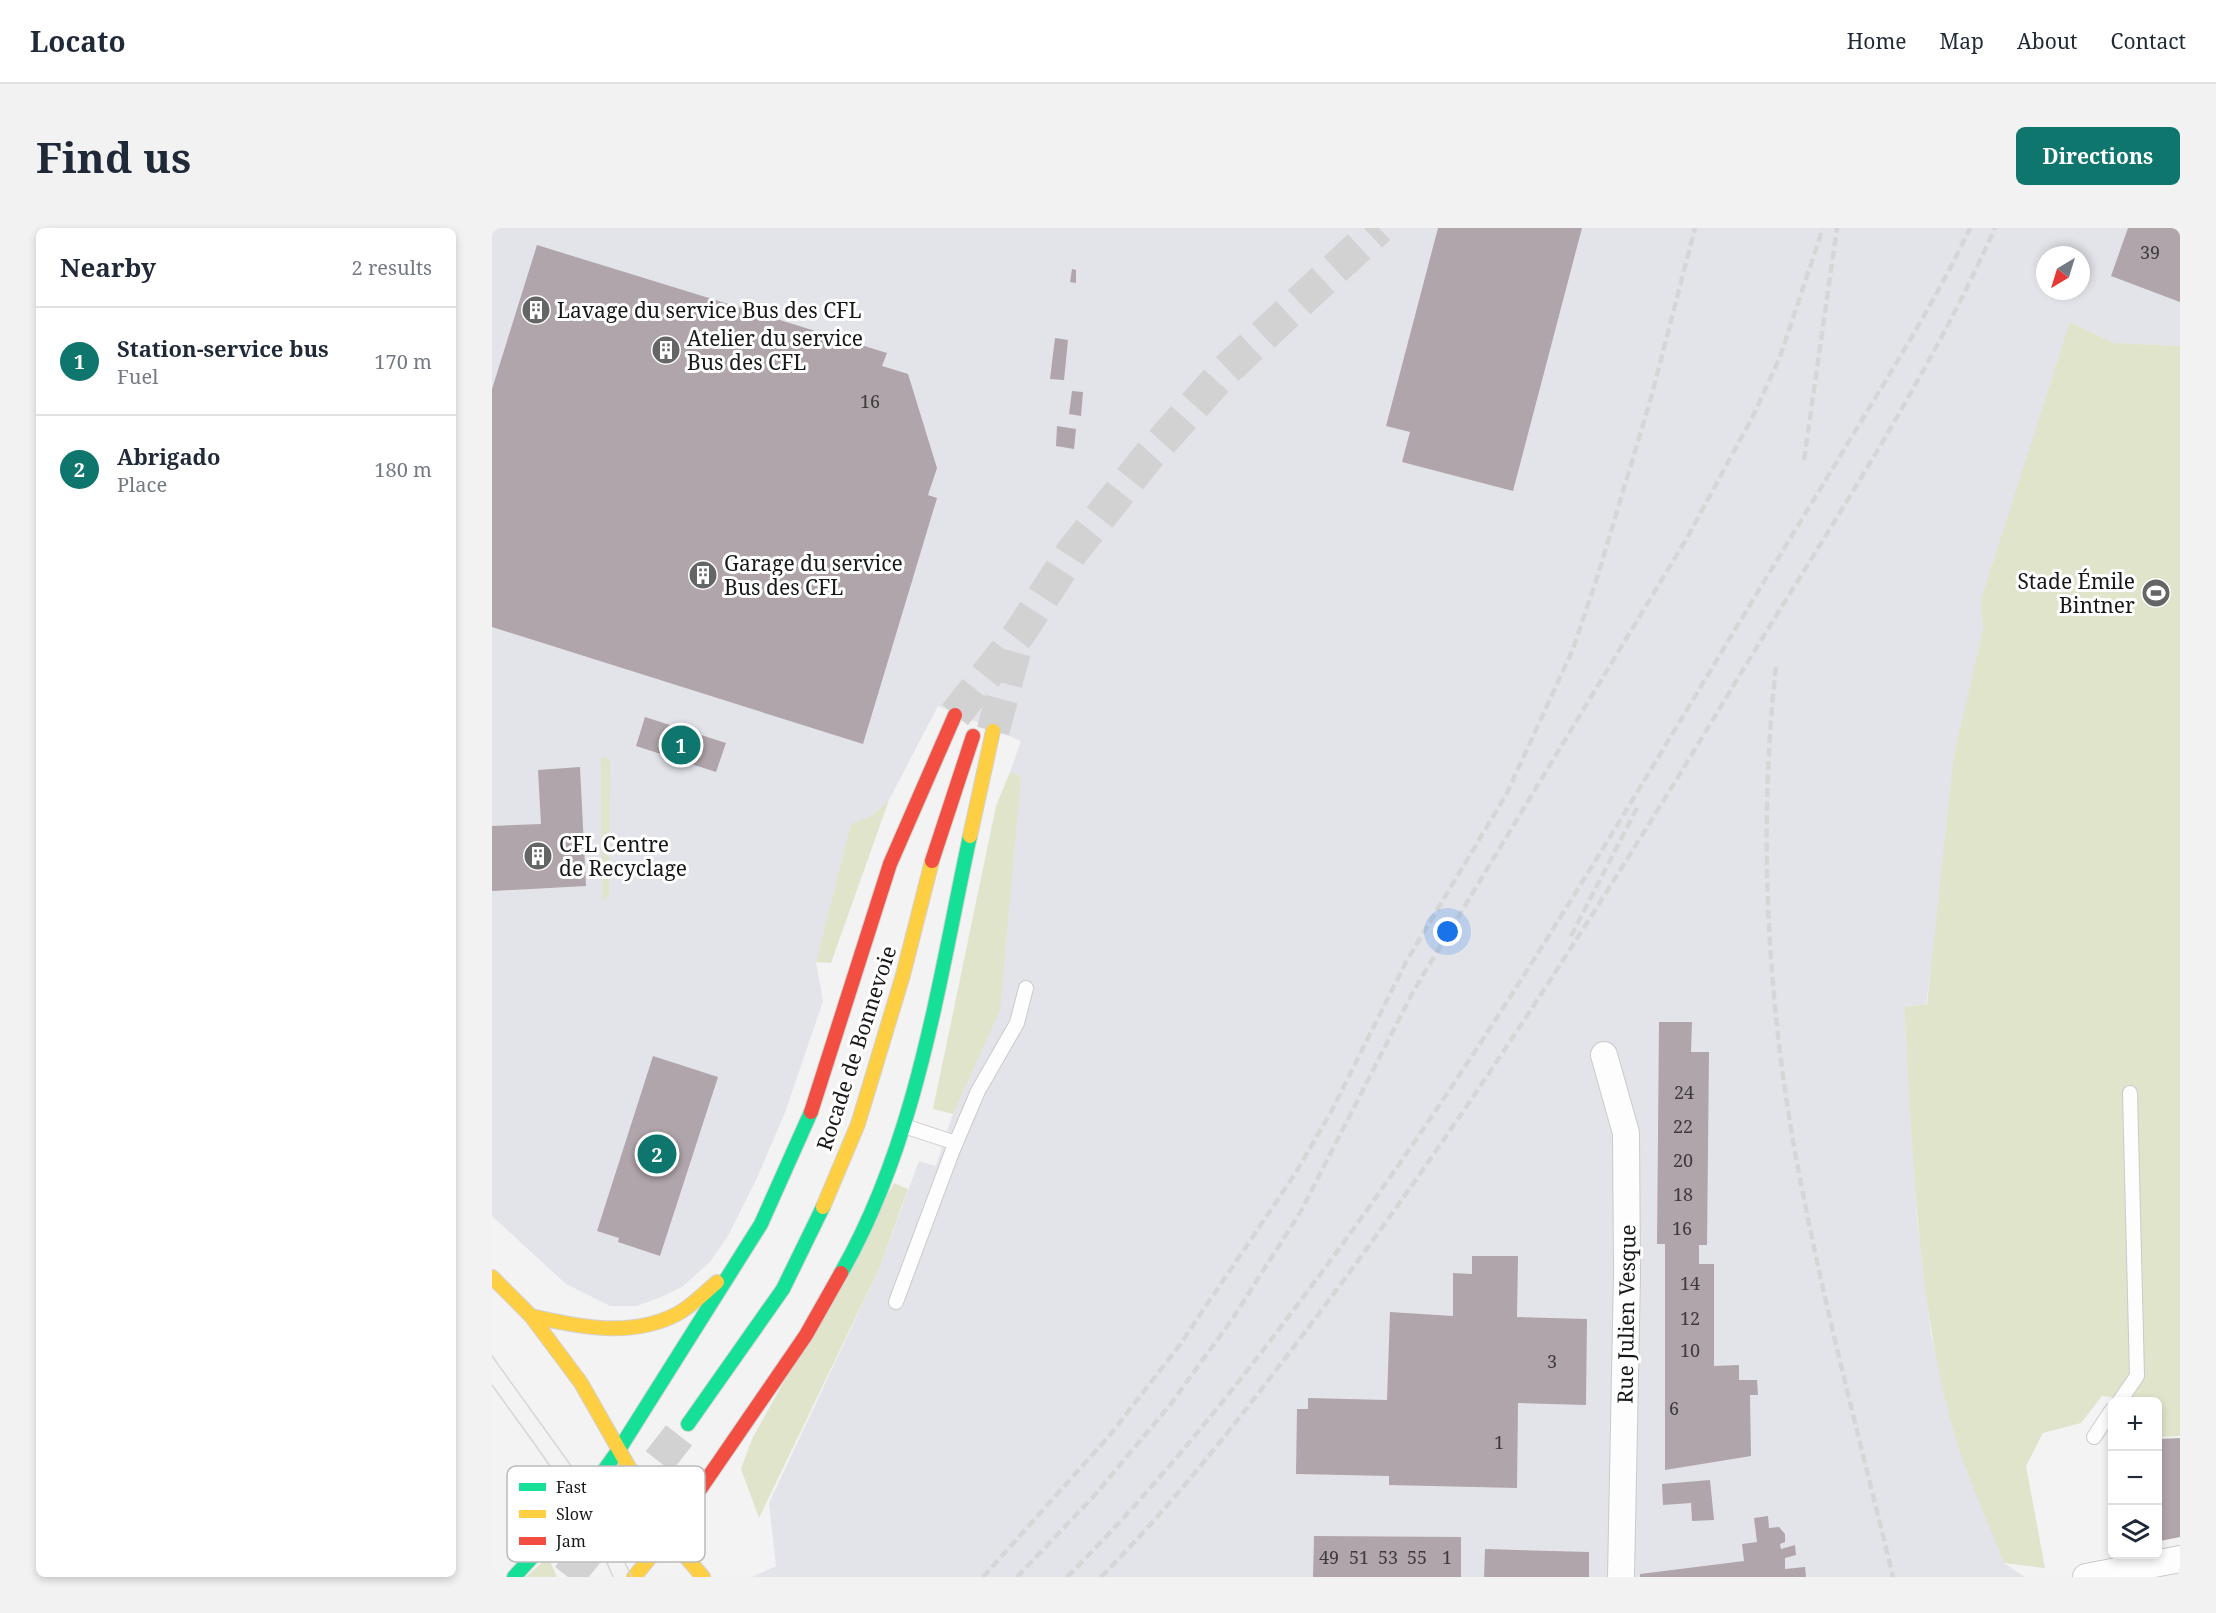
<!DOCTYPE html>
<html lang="en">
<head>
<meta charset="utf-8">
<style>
	:root { --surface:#fff; --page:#f2f2f3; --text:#1f2937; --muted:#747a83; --line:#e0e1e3; --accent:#0f766e }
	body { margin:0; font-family:"Noto Serif",serif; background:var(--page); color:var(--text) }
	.controls { position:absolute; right:18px; bottom:18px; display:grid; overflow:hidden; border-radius:9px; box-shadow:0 3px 9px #0003 }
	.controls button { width:54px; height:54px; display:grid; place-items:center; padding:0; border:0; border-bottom:2px solid var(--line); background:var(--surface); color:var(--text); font:30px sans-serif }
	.compass { position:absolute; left:1544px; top:18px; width:54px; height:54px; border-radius:50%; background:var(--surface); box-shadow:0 3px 9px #0003; rotate:218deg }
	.you { position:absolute; left:956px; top:704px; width:21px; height:21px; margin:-15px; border:4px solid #fff; border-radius:50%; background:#1a73e8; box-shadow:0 0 0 9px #1a73e833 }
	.badge { display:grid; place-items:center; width:39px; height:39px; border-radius:50%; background:var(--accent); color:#fff; font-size:20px; font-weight:700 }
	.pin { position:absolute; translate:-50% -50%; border:3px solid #fff; box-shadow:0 2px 6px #0006 }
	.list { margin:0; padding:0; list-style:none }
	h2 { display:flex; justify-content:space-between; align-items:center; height:78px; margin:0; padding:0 24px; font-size:26px }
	h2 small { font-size:20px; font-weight:400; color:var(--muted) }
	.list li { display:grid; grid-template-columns:39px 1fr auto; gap:18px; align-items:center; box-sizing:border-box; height:108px; padding:0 24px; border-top:2px solid var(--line) }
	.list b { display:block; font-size:22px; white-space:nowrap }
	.list p { margin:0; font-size:20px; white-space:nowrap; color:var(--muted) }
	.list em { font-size:20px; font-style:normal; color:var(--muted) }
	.icon { flex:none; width:33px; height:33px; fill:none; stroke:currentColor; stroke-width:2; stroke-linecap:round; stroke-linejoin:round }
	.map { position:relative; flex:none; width:1688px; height:1349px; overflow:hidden; border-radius:9px }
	header { display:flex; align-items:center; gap:36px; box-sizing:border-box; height:84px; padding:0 30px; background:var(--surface); border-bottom:2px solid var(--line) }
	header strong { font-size:28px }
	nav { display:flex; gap:33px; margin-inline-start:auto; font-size:21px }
	.intro { display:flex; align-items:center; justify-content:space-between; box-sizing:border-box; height:144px; padding:0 36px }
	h1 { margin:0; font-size:42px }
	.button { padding:15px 27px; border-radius:9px; background:var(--accent); color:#fff; font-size:21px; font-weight:700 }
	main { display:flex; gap:36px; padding:0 36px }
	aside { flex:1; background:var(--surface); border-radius:9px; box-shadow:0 3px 9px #0003 }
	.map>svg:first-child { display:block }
	.built { fill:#e3e4ea; fill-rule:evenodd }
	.green { fill:#e0e4ca }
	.building { fill:#b0a5aa }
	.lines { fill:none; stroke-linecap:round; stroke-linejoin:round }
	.highway-tunnel { stroke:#d2d2d3; stroke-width:33; stroke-dasharray:33 16; stroke-linecap:butt }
	.lane-casing { stroke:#cacacb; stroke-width:16 }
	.street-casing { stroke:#cacacb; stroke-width:28 }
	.fast-casing { stroke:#d1d1d1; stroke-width:16 }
	.slow-casing { stroke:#d1d1d1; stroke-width:16 }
	.jam-casing { stroke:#d1d1d1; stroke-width:16 }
	.lane { stroke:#fdfdfd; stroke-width:14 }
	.street { stroke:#fdfdfd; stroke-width:26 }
	.fast { stroke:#16e098; stroke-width:14 }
	.slow { stroke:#ffcf43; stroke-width:14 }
	.jam { stroke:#f24e42; stroke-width:14 }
	.tram { stroke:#d6d6d7; stroke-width:1.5 }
	.rail { stroke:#d6d6d7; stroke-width:4.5; stroke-dasharray:9 4.5; stroke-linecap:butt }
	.labels { text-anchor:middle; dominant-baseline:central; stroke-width:6; stroke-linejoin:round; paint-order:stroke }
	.number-label { font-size:18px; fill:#3d3b3c }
	.poi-label { font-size:21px; fill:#171818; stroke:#fff; text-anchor:start }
	.street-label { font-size:21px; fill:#171818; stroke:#fff }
	.key { fill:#fff; stroke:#b9baba; stroke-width:1.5 }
	.key-label { font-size:16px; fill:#171818 }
</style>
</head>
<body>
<header>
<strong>Locato</strong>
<nav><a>Home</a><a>Map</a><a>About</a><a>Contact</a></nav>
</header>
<div class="intro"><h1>Find us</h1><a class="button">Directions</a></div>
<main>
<aside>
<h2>Nearby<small>2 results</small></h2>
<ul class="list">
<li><span class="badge">1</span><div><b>Station-service bus</b><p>Fuel</p></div><em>170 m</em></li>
<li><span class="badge">2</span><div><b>Abrigado</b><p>Place</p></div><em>180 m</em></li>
</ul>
</aside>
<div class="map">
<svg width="1688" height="1349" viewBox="0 0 1688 1349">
	<rect width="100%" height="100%" fill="#f3f3f4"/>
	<!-- built -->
	<path class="built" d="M 0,0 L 1688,0 L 1688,118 L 1622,115 L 1578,94 L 1491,402 L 1434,776 L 1412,779 L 1425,991 L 1439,1106 L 1460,1196 L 1512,1335 L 1533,1349 L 260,1349 L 284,1338 L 277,1275 L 387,1041 L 427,933 L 444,938 L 466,870 L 529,548 L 518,544 L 529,513 L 446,478 L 397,572 L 380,588 L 324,734 L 331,773 L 294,882 L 265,950 L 236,1008 L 218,1034 L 190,1059 L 169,1069 L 145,1078 L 118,1078 L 74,1056 L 0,988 ZM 1553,27 L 1589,27 L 1589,63 L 1553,63 Z"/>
	<!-- green -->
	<path class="green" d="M 1578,94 L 1622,115 L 1688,118 L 1688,1208 L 1666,1209 L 1666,1174 L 1610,1168 L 1589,1195 L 1551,1205 L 1534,1238 L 1553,1340 L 1512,1335 C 1494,1289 1472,1242 1459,1194 C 1423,1059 1421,918 1412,779 L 1435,776 L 1462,527 L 1491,402 L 1489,372 Z
		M 109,528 L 118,531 L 117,667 L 110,673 Z
		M 518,544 L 529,548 L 508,782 L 461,886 L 441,881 L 504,578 Z
		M 397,572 L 339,735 L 324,734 L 359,596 L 380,588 Z
		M 402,955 L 416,961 L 387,1041 L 267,1290 L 249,1241 L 260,1211 Z
		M 56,1329 L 65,1349 L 34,1349 Z"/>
	<!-- building -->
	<path class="building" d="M 946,0 L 1090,0 L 1021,263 L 910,234 L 918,204 L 894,198 Z
		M 1636,0 L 1688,0 L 1688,74 L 1619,48 Z
		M 45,17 L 395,125 L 390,138 L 416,146 L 445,240 L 436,267 L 445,270 L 371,516 L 0,399 L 0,161 Z
		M 580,41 L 584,42 L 584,55 L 578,54 Z
		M 563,110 L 576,112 L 572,152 L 558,151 Z
		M 580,163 L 591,164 L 589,188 L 577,186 Z
		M 565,198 L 584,201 L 582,221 L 564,218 Z
		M 153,489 L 234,515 L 224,544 L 144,518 Z
		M 88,539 L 94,658 L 0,663 L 0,598 L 49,596 L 46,542 Z
		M 1167,794 L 1200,794 L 1199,824 L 1217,824 L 1215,1017 L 1207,1017 L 1207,1036 L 1222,1036 L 1222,1138 L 1247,1137 L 1247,1152 L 1265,1152 L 1266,1167 L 1258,1167 L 1259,1228 L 1173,1242 L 1173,1016 L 1165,1016 Z
		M 161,828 L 226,849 L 168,1028 L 126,1014 L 127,1010 L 105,1003 Z
		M 980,1028 L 1026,1028 L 1025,1089 L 1095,1091 L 1094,1177 L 1026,1175 L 1025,1260 L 897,1257 L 897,1248 L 804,1246 L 805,1181 L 816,1181 L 816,1170 L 895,1172 L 898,1084 L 961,1088 L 961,1045 L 980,1046 Z
		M 1688,1210 L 1688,1309 L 1668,1313 L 1666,1211 Z
		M 1218,1252 L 1222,1292 L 1200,1293 L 1199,1275 L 1171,1277 L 1170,1256 Z
		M 1276,1288 L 1277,1300 L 1287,1299 L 1293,1306 L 1293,1314 L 1288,1316 L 1289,1321 L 1303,1317 L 1304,1327 L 1293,1330 L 1293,1341 L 1313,1339 L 1314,1349 L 1148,1349 L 1148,1346 L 1252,1333 L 1250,1316 L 1265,1314 L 1262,1290 Z
		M 822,1308 L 969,1309 L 969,1349 L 821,1349 Z
		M 993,1321 L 1097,1324 L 1097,1349 L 992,1349 Z"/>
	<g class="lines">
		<!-- highway-tunnel -->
		<path class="highway-tunnel" d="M 463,487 L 527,406 L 580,324 L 655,230 L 732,144 L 887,0
			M 501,503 L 524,418
			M 76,1349 L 196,1196"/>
		<!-- lane casing -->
		<g class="lane-casing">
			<path id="lane" d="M 412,898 L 464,915
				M 404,1074 L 460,924 L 486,863 L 525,795 L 534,760
				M 1627,1174 L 1645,1148 L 1638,865
				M 1602,1209 L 1620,1182"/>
		</g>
		<!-- street casing -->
		<g class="street-casing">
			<path id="street" d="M 1112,827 L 1134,905 L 1135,1046 L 1129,1349
				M 1594,1349 L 1688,1331"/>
		</g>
		<!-- fast casing -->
		<g class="fast-casing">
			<path id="fast" d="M 349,1045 C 425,912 446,756 478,608
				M 196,1196 L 291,1061 L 331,979
				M 128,1220 L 269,996 L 319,884
				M 22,1349 L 86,1279 L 128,1220"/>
		</g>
		<!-- slow casing -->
		<g class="slow-casing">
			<path id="slow" d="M 478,608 L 501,503
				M 331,979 L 366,896 L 411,747 L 440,633
				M 0,1049 L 39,1088 L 89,1155 L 176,1308 L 211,1349
				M 39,1088 C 87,1099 139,1110 185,1086 C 200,1078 212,1065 225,1054
				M 142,1349 L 176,1308"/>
		</g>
		<!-- jam casing -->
		<g class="jam-casing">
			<path id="jam" d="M 440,633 L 481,508
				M 319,884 L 398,636 L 463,487
				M 176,1308 L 314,1107 L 349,1045"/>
		</g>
		<!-- lane -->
		<use href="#lane" class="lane"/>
		<!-- street -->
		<use href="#street" class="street"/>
		<!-- fast -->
		<use href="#fast" class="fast"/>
		<!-- slow -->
		<use href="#slow" class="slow"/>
		<!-- jam -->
		<use href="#jam" class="jam"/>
		<!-- tram -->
		<path class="tram" d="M 0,1128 L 98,1264 L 140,1349
			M 0,1157 C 44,1219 92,1278 121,1349"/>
		<!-- rail -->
		<path class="rail" d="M 1312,232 L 1345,0
			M 1284,439 C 1266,599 1275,766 1303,924 C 1329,1067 1367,1208 1401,1349
			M 1079,708 L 1145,580
			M 491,1349 L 618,1207 L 687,1118 L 803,946 L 839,884 L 914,734 L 1015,565 L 1081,421 L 1105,350 L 1159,170 L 1203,0
			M 525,1349 L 601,1269 L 678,1177 L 741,1090 L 809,983 L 922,762 L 1195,310 L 1261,188 L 1288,129 L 1331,0
			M 575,1349 C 662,1262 738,1167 812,1068 C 965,865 1095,648 1226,430 C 1275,348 1325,267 1374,185 C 1411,124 1448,64 1478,0
			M 609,1349 C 693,1264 765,1168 837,1072 C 983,876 1114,669 1240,460 C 1331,309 1431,161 1503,0"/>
	</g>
	<!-- icons -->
	<defs>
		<g id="building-disc" transform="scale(1.5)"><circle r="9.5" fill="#646565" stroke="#fff"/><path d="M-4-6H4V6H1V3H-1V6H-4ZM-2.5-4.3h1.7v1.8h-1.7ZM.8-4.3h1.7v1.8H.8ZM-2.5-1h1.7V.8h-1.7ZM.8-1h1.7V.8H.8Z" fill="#fff"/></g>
		<g id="stadium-disc" transform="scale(1.5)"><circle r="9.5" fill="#646565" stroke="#fff"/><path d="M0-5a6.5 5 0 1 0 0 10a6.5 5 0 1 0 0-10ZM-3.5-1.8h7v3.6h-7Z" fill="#fff"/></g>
	</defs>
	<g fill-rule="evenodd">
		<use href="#building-disc" x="44" y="82"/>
		<use href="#building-disc" x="174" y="122"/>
		<use href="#building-disc" x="211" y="347"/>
		<use href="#stadium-disc" x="1664" y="365"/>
		<use href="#building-disc" x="46" y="628"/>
	</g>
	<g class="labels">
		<!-- number labels -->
		<g class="number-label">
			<text x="1658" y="24">39</text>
			<text x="378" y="173">16</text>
			<text x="1192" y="864">24</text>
			<text x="1191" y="898">22</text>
			<text x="1191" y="932">20</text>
			<text x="1191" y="966">18</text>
			<text x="1190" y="1000">16</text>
			<text x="1198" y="1055">14</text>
			<text x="1198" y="1090">12</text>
			<text x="1198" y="1122">10</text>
			<text x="1060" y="1133">3</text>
			<text x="1182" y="1180">6</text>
			<text x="1007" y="1214">1</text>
			<text x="837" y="1329">49</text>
			<text x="867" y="1329">51</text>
			<text x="896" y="1329">53</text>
			<text x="925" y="1329">55</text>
			<text x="955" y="1329">1</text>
		</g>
		<!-- poi labels -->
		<g class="poi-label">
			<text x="65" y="82">Lavage du service Bus des CFL</text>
			<text x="195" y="110">Atelier du service<tspan x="195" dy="24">Bus des CFL</tspan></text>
			<text x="232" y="335">Garage du service<tspan x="232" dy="24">Bus des CFL</tspan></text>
			<text x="1643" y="353" text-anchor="end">Stade Émile<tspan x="1643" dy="24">Bintner</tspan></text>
			<text x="67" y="616">CFL Centre<tspan x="67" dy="24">de Recyclage</tspan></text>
		</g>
		<!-- street labels -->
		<g class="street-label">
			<text transform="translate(364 820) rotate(-72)">Rocade de Bonnevoie</text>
			<text transform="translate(1134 1086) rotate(-89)">Rue Julien Vesque</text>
		</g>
	</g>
	<!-- legend -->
	<rect x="15" y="1238" width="198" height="96" rx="9" class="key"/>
	<rect x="27" y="1255" width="27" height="8" fill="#16e098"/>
	<rect x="27" y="1282" width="27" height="8" fill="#ffcf43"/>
	<rect x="27" y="1309" width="27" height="8" fill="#f24e42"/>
	<g class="key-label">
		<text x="64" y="1265">Fast</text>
		<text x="64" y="1292">Slow</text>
		<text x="64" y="1319">Jam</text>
	</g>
</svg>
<div class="controls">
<button>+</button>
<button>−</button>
<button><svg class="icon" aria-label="layers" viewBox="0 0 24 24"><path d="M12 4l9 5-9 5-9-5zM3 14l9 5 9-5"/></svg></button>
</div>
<svg class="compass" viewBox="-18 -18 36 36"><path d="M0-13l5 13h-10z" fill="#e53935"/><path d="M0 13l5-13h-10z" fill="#747a83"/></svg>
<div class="you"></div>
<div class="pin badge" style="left:189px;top:517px">1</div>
<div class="pin badge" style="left:165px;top:926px">2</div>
</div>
</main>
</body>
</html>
